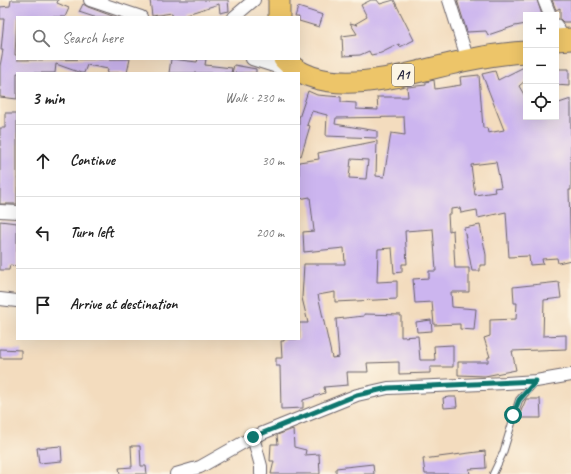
<!DOCTYPE html>
<html lang="en">
<head>
<meta charset="utf-8">
<style>
	:root { --surface:#fff; --page:#f6f6f6; --text:#222; --muted:#767676; --line:#e0e0e0 }
	body { margin:0; font-family:Caveat,sans-serif; background:var(--page); color:var(--text) }
	.controls { position:absolute; right:12px; top:12px; display:grid; overflow:hidden; border-radius:0px; box-shadow:0 4px 16px #0002 }
	.controls button { width:36px; height:36px; display:grid; place-items:center; padding:0; border:0; border-bottom:1px solid var(--line); background:var(--surface); color:var(--text); font:20px sans-serif }
	.stop { position:absolute; width:12px; height:12px; margin:-9px; border:3px solid #0f766e; border-radius:50%; background:#fff }
	.stop.end { background:#0f766e; border-color:#fff; box-shadow:0 1px 4px #0008 }
	.list { margin:0; padding:0; list-style:none }
	h2 { display:flex; justify-content:space-between; align-items:center; height:52px; margin:0; padding:0 16px; font-size:17px }
	h2 small { font-size:13px; font-weight:400; color:var(--muted) }
	.list li { display:grid; grid-template-columns:26px 1fr auto; gap:12px; align-items:center; box-sizing:border-box; height:72px; padding:0 16px; border-top:1px solid var(--line) }
	.list b { display:block; font-size:15px; white-space:nowrap }
	.list em { font-size:13px; font-style:normal; color:var(--muted) }
	.icon { flex:none; width:22px; height:22px; fill:none; stroke:currentColor; stroke-width:2; stroke-linecap:round; stroke-linejoin:round }
	.map { position:relative; flex:none; width:571px; height:474px; overflow:hidden }
	.search { position:absolute; background:var(--surface); box-shadow:0 4px 16px #0002; left:16px; top:16px; width:284px; height:44px; display:flex; align-items:center; gap:10px; box-sizing:border-box; padding:0 14px; border-radius:0px; color:var(--muted); font-size:15px }
	.panel { position:absolute; background:var(--surface); box-shadow:0 4px 16px #0002; left:16px; top:72px; width:284px; height:268px; border-radius:0px }
	.map>svg:first-child { display:block }
	.building { fill:#ccb5ef; fill-rule:evenodd }
	.lines { fill:none; stroke-linecap:round; stroke-linejoin:round }
	.lane-casing { stroke:#6b6369; stroke-width:8 }
	.street-casing { stroke:#6b6369; stroke-width:14 }
	.highway-casing { stroke:#6b6369; stroke-width:23 }
	.lane { stroke:#fff; stroke-width:6 }
	.street { stroke:#fff; stroke-width:12 }
	.highway { stroke:#edc569; stroke-width:21 }
	.route { stroke:#0f766e; stroke-width:5 }
	.labels { text-anchor:middle; dominant-baseline:central; stroke-width:4; stroke-linejoin:round; paint-order:stroke }
	.shield { fill:#fcf5e5; stroke:#63616e; stroke-width:1 }
	.shield-label { font-size:13px; font-weight:bold; fill:#22223b }
</style>
</head>
<body>
<div class="map">
<svg width="571" height="474" viewBox="0 0 571 474">
	<rect width="100%" height="100%" fill="#fcf5e5"/>
	<filter id="ink" filterUnits="userSpaceOnUse"><feTurbulence type="fractalNoise" baseFrequency=".025" numOctaves="2"/><feDisplacementMap in="SourceGraphic" scale="8" xChannelSelector="R" yChannelSelector="G"/><feConvolveMatrix kernelMatrix="1 2 1 2 8 2 1 2 1" color-interpolation-filters="sRGB"/></filter>
	<filter id="wash" filterUnits="userSpaceOnUse"><feTurbulence type="fractalNoise" baseFrequency=".012" numOctaves="4" result="noise"/><feDisplacementMap in="SourceGraphic" scale="16" xChannelSelector="R" yChannelSelector="G"/><feGaussianBlur stdDeviation="0.9" result="paint"/><feColorMatrix in="noise" values="0 0 0 0 0 0 0 0 0 0 0 0 0 0 0 0 0 1.4 0 .05"/><feComposite in="paint" operator="in"/></filter>
	<g filter="url(#wash)">
		<rect width="100%" height="100%" fill="#f3dcbe"/>
		<g id="blocks">
			<!-- building -->
			<path class="building" d="M 11,0 L 58,0 L 57,3 L 69,8 L 65,17 L 17,17 L 15,55 L 17,55 L 17,60 L 130,59 L 127,73 L 107,73 L 108,69 L 87,65 L 84,73 L 81,73 L 56,64 L 55,73 L 17,73 L 17,99 L 0,97 L 0,66 L 3,50 L 1,50 L 4,19 L 0,19 L 0,7 L 10,6 Z
				M 150,0 L 228,0 L 229,11 L 220,13 L 219,4 L 187,14 L 188,17 L 173,17 L 172,13 L 152,16 Z
				M 371,0 L 377,0 L 380,4 L 394,0 L 414,40 L 400,47 L 399,44 L 381,53 L 371,55 L 369,51 L 360,55 L 343,56 L 342,36 L 357,34 L 350,23 L 358,25 L 355,24 L 367,17 L 361,5 Z
				M 457,0 L 537,0 L 542,15 L 526,15 L 526,24 L 515,26 L 488,35 L 486,31 L 467,32 Z
				M 552,0 L 571,0 L 571,22 L 563,22 L 560,19 L 560,8 L 556,10 Z
				M 83,4 L 88,7 L 115,17 L 94,17 L 79,12 Z
				M 298,7 L 323,15 L 319,27 L 299,21 L 299,17 L 295,17 Z
				M 171,59 L 197,62 L 198,59 L 206,59 L 205,65 L 232,68 L 231,73 L 169,73 Z
				M 234,65 L 256,69 L 256,73 L 232,73 Z
				M 526,66 L 526,80 L 519,86 L 526,98 L 526,117 L 556,117 L 556,104 L 571,99 L 571,190 L 569,190 L 571,260 L 558,263 L 557,258 L 542,259 L 543,264 L 530,265 L 529,256 L 509,257 L 506,212 L 478,218 L 477,210 L 461,213 L 460,208 L 451,209 L 451,214 L 448,214 L 449,231 L 453,230 L 455,268 L 469,268 L 469,292 L 451,292 L 452,307 L 476,309 L 474,330 L 460,329 L 460,324 L 434,325 L 432,302 L 415,303 L 413,279 L 429,278 L 429,271 L 436,271 L 433,229 L 405,231 L 407,264 L 402,264 L 402,272 L 394,273 L 392,248 L 378,249 L 377,282 L 397,281 L 397,299 L 335,302 L 335,292 L 318,295 L 332,358 L 339,357 L 336,319 L 364,316 L 364,314 L 401,315 L 401,337 L 418,336 L 420,360 L 435,360 L 434,346 L 453,345 L 453,367 L 430,367 L 430,373 L 399,374 L 399,362 L 367,363 L 368,372 L 347,372 L 348,385 L 324,387 L 325,393 L 303,400 L 303,408 L 281,409 L 280,366 L 276,366 L 276,358 L 282,358 L 281,341 L 284,341 L 284,339 L 299,339 L 299,323 L 308,323 L 302,298 L 304,264 L 345,264 L 344,248 L 304,252 L 303,232 L 314,231 L 310,197 L 299,199 L 299,162 L 319,159 L 318,153 L 377,141 L 376,176 L 384,177 L 391,133 L 405,135 L 404,117 L 336,118 L 335,124 L 377,131 L 377,138 L 326,136 L 327,115 L 312,111 L 307,125 L 310,126 L 301,156 L 299,155 L 299,118 L 308,91 L 317,95 L 341,97 L 341,102 L 356,103 L 356,109 L 378,110 L 377,97 L 408,97 L 407,87 L 426,85 L 426,82 L 434,80 L 435,89 L 461,85 L 460,77 L 479,75 L 483,128 L 487,128 L 488,133 L 504,130 L 482,74 L 495,71 L 498,80 ZM 351,159 L 368,160 L 366,179 L 349,178 ZM 496,162 L 501,187 L 494,188 L 495,192 L 475,195 L 471,165 Z
				M 556,69 L 569,69 L 569,86 L 556,85 Z
				M 5,113 L 17,113 L 17,204 L 0,204 L 0,128 L 5,128 Z
				M 0,221 L 17,223 L 17,266 L 10,265 L 9,270 L 0,270 Z
				M 480,225 L 486,255 L 486,265 L 480,265 L 480,271 L 472,271 L 464,228 Z
				M 559,282 L 561,298 L 544,300 L 543,336 L 566,335 L 566,349 L 512,351 L 516,370 L 485,376 L 458,375 L 458,362 L 488,362 L 488,357 L 490,357 L 484,338 L 490,336 L 490,320 L 516,319 L 517,303 L 514,303 L 513,287 Z
				M 431,320 L 432,331 L 417,332 L 416,322 Z
				M 0,349 L 21,350 L 21,358 L 0,358 Z
				M 449,397 L 456,397 L 457,407 L 444,408 L 443,398 Z
				M 526,399 L 540,399 L 541,418 L 521,418 L 521,411 Z
				M 293,429 L 294,447 L 306,450 L 305,455 L 319,454 L 320,474 L 271,474 L 274,461 L 270,461 L 271,444 L 278,444 L 277,435 Z
				M 61,446 L 62,461 L 39,463 L 37,448 Z
				M 131,446 L 140,446 L 141,466 L 146,466 L 147,474 L 120,474 L 119,468 L 132,467 Z
				M 485,451 L 486,468 L 469,469 L 470,474 L 425,474 L 423,459 Z
				M 373,464 L 374,474 L 336,474 L 336,468 Z"/>
		</g>
	</g>
	<g filter="url(#ink)">
		<use href="#blocks" fill-opacity="0" stroke="#6b6369" stroke-width="1"/>
		<g class="lines">
			<!-- lane casing -->
			<g class="lane-casing">
				<path id="lane" d="M 493,474 L 503,453 L 519,400 L 535,382"/>
			</g>
			<!-- street casing -->
			<g class="street-casing">
				<path id="street" d="M 90,0 L 141,17
					M 449,0 L 465,51
					M 544,0 L 550,15
					M 234,17 L 254,0
					M 556,25 L 564,39
					M 252,59 L 296,73
					M 0,211 L 17,212
					M 0,299 L 17,301
					M 253,437 L 261,466 L 261,474
					M 176,474 L 200,467 L 253,437 L 357,395 L 388,388 L 506,383 L 536,381 L 571,375"/>
			</g>
			<!-- highway casing -->
			<g class="highway-casing">
				<path id="highway" d="M 279,0 L 279,17
					M 556,40 L 571,39
					M 284,59 C 326,105 417,70 468,60 C 487,56 507,53 526,52"/>
			</g>
			<!-- lane -->
			<use href="#lane" class="lane"/>
			<!-- street -->
			<use href="#street" class="street"/>
			<!-- highway -->
			<use href="#highway" class="highway"/>
		</g>
	</g>
	<g class="lines" filter="url(#ink)">
		<!-- route -->
		<path class="route" d="M 253,437 L 357,395 L 388,388 L 536,381 L 519,400 L 513,415"/>
	</g>
	<g class="labels">
		<!-- shield labels -->
		<rect class="shield" x="392" y="64" width="22" height="22" rx="3"/>
		<g class="shield-label">
			<text x="403" y="75">A1</text>
		</g>
	</g>
</svg>
<div class="controls">
<button>+</button>
<button>−</button>
<button><svg class="icon" aria-label="locate" viewBox="0 0 24 24"><circle cx="12" cy="12" r="6"/><path d="M12 2v4M12 18v4M2 12h4M18 12h4"/></svg></button>
</div>
<div class="stop" style="left:513px;top:415px"></div>
<div class="stop end" style="left:253px;top:437px"></div>
<div class="search"><svg class="icon" aria-label="search" viewBox="0 0 24 24"><circle cx="10" cy="10" r="6"/><path d="M15 15l6 6"/></svg>Search here</div>
<section class="panel">
<h2>3 min<small>Walk · 230 m</small></h2>
<ul class="list">
<li><svg class="icon" aria-label="ahead" viewBox="0 0 24 24"><path d="M12 20V5M6 11l6-6 6 6"/></svg><div><b>Continue</b></div><em>30 m</em></li>
<li><svg class="icon" aria-label="left" viewBox="0 0 24 24"><path d="M17 20v-9H6M10 6l-5 5 5 5"/></svg><div><b>Turn left</b></div><em>200 m</em></li>
<li><svg class="icon" aria-label="arrive" viewBox="0 0 24 24"><path d="M6 21V4h12l-3 4 3 4H6"/></svg><div><b>Arrive at destination</b></div></li>
</ul>
</section>
</div>
</body>
</html>
